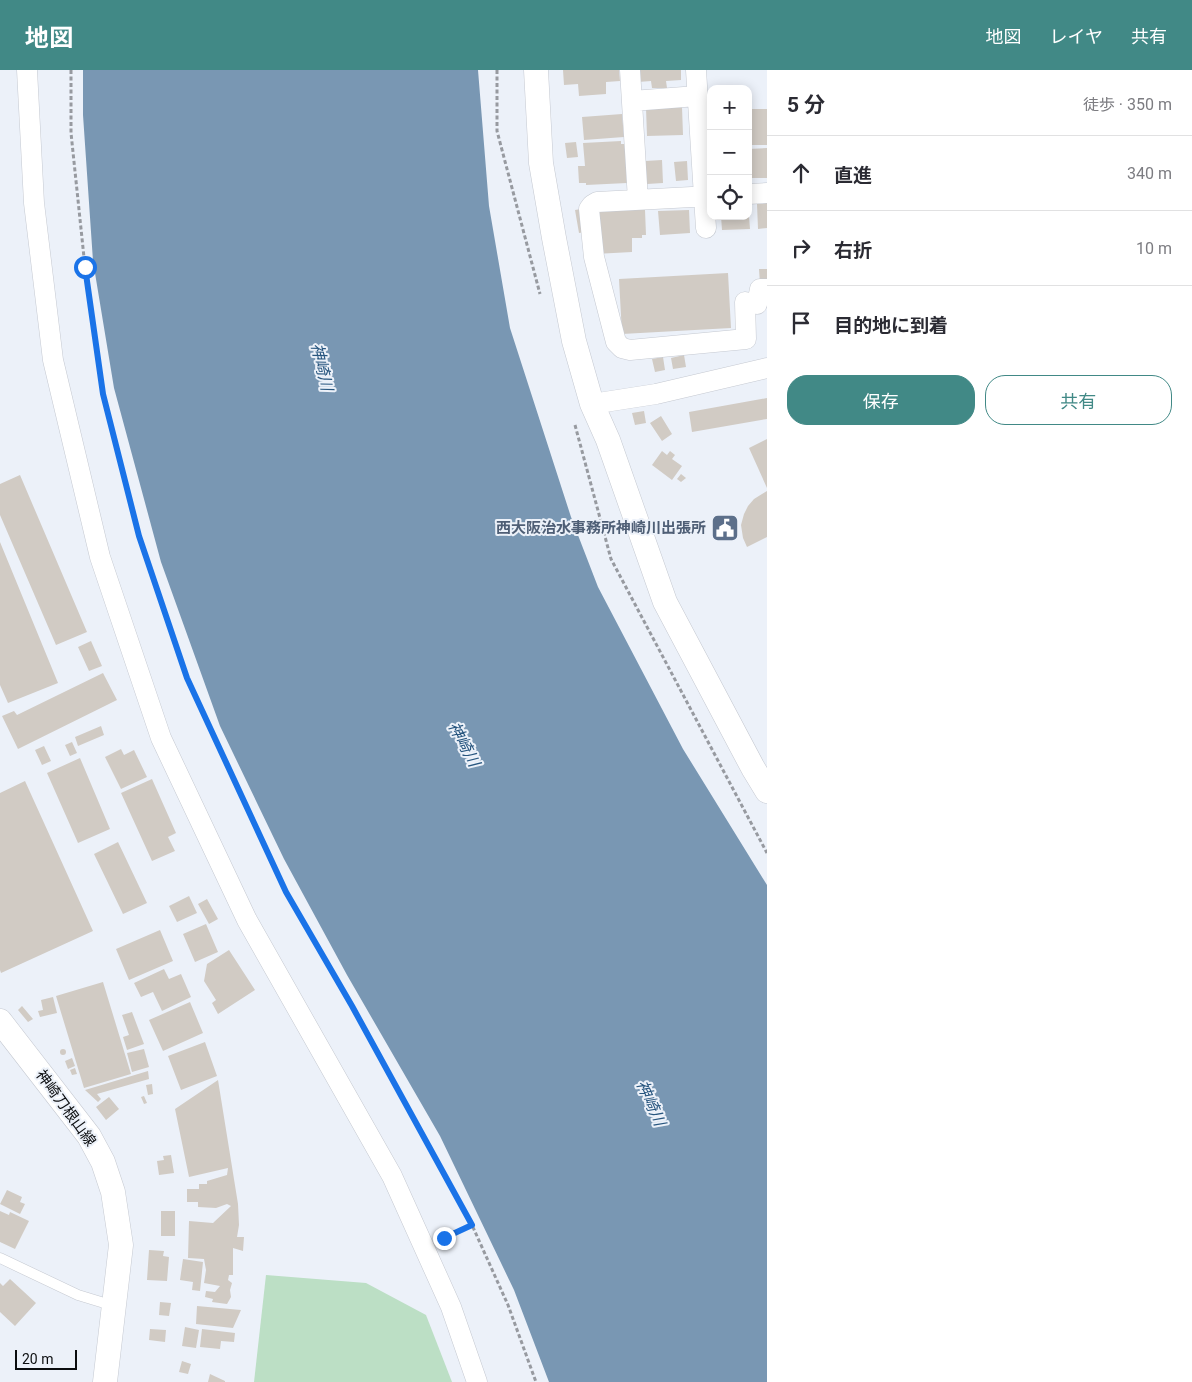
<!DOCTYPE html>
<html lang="ja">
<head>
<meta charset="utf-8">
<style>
	:root { --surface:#fff; --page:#f2f2f3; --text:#2b2b33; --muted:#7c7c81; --line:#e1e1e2; --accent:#418986 }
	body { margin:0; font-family:Roboto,"Noto Sans JP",sans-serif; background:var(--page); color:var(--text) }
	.controls { position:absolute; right:15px; top:15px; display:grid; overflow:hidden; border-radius:10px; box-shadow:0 2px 12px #0003 }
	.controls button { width:45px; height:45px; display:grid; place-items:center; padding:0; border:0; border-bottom:1px solid var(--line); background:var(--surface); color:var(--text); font:25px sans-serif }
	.scale { position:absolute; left:15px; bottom:12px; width:62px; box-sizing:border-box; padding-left:5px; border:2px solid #0b0d0f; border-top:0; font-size:14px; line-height:18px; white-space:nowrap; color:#0b0d0f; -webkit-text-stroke:4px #ecf1f9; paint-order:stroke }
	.stop { position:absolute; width:15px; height:15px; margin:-11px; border:4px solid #1a73e8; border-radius:50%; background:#fff }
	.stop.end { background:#1a73e8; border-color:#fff; box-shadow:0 1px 5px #0008 }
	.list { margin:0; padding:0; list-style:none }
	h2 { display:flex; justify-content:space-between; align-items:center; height:65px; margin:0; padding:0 20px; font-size:21px }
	h2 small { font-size:16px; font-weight:400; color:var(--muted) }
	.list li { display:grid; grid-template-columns:32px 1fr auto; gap:15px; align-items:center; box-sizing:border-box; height:75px; padding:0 20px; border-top:1px solid var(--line) }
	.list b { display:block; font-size:19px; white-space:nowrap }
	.list em { font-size:16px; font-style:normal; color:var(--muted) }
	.actions { display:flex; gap:10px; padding:15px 20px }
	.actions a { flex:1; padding:11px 0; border:1px solid var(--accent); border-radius:20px; text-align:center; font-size:18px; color:var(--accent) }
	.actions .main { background:var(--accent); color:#fff }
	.icon { flex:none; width:28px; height:28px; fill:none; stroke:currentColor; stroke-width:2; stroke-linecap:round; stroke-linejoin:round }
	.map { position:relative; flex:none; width:767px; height:1312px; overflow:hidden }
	header { display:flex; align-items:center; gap:30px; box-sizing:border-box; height:70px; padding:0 25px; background:var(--accent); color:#fff }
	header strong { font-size:24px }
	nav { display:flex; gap:28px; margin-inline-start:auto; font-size:18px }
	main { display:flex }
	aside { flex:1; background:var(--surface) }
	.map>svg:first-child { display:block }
	.green { fill:#bcdfc5 }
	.water { fill:#7997b3 }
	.building { fill:#d1cbc4 }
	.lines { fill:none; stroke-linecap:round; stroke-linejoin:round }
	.service-casing { stroke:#c5c9d1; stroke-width:11 }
	.minor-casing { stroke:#c5c9d1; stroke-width:21 }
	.tertiary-casing { stroke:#c5c9d1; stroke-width:25 }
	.path { stroke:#979aa0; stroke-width:3; stroke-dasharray:4 2.5; stroke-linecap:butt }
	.service { stroke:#fff; stroke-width:10 }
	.minor { stroke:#fff; stroke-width:20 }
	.tertiary { stroke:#fff; stroke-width:24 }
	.route { stroke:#1a73e8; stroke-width:6 }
	.labels { text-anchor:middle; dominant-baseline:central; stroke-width:4; stroke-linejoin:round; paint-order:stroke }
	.service-label { font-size:15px; font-weight:bold; fill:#4e5e75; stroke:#ecf1f9; text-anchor:end }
	.street-label { font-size:15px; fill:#0b0d0f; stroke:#ecf1f9 }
	.water-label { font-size:16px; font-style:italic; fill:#28567f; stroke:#ecf1f9 }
</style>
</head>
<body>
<header>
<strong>地図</strong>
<nav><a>地図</a><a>レイヤ</a><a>共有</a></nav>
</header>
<main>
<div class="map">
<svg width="767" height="1312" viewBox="0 0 767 1312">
	<rect width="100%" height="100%" fill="#ecf1f9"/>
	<!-- green -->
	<path class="green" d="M 266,1205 L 366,1213 L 426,1245 L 452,1312 L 254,1312 Z"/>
	<!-- water -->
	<path class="water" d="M 83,0 L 478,0 L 489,136 L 510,258 L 571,447 L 598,517 L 683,679 L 767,815 L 767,1312 L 549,1312 L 514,1220 L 440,1066 L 347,905 L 284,789 L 220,656 L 161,492 L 114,318 L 93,191 L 83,45 Z"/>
	<!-- building -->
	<path class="building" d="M 563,0 L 619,0 L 620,11 L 606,12 L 606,24 L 579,26 L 578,14 L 564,15 Z
		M 638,0 L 681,0 L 681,10 L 666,11 L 667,18 L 652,18 L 651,11 L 638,12 Z
		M 682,37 L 683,65 L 647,66 L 646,38 Z
		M 748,39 L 767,39 L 767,75 L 748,75 Z
		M 622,44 L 624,67 L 584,70 L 582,47 Z
		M 621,71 L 621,74 L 625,74 L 627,113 L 586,115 L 586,113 L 579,113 L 578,96 L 585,96 L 583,73 Z
		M 576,72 L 578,87 L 567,88 L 565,73 Z
		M 767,78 L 767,108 L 748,108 L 748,79 Z
		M 662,90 L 663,113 L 647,114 L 645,91 Z
		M 687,91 L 688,110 L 676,111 L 674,92 Z
		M 767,133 L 767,158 L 758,159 L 757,134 Z
		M 642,137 L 642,140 L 645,140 L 646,165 L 642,165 L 642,168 L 632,168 L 632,182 L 595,184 L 596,139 Z
		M 587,138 L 591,161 L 579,163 L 575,140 Z
		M 689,140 L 690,163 L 660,165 L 658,141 Z
		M 721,146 L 749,146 L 750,159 L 722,160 Z
		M 759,199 L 767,199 L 767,214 L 760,214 Z
		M 728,203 L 731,258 L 622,264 L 619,209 Z
		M 684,285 L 686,297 L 673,299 L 671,288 Z
		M 663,287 L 665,300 L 655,302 L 652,289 Z
		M 767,328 L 767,349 L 692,362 L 689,342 Z
		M 644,341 L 646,353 L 635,355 L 632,343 Z
		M 661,346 L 672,364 L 662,371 L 650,353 Z
		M 767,369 L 767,418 L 749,378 Z
		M 662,381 L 667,385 L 670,381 L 675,385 L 672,389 L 682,396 L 672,410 L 652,395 Z
		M 681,404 L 686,408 L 681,412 L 677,409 Z
		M 20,405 L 87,562 L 56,575 L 0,445 L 0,414 Z
		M 767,421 L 767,467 L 747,477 L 743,468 L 741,455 L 744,444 L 748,436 L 754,429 Z
		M 0,472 L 58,613 L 8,633 L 0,615 Z
		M 91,571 L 102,596 L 89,601 L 78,577 Z
		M 103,603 L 117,630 L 18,679 L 2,646 L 14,641 L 17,645 Z
		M 101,656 L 104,665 L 78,676 L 75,667 Z
		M 72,672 L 77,683 L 70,686 L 65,675 Z
		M 44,676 L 51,691 L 42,695 L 35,680 Z
		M 121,679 L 124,685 L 134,680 L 147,707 L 121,719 L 105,687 Z
		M 80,688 L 110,759 L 78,773 L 47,703 Z
		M 152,709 L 176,763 L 168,767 L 175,781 L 152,791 L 121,723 Z
		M 25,711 L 93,861 L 1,903 L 0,900 L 0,723 Z
		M 118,772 L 147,833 L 123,844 L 94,784 Z
		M 189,826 L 197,843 L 177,852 L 169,836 Z
		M 207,829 L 218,849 L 209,854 L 198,834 Z
		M 206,854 L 218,882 L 195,892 L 183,864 Z
		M 160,860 L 173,891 L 129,910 L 116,879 Z
		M 229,880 L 255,920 L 218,944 L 212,933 L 216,930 L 204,911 L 207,894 Z
		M 164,899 L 169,909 L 181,904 L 191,927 L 162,941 L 153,922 L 141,927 L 134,913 Z
		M 103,912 L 131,1004 L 84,1018 L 56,926 Z
		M 53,927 L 57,943 L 40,947 L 38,941 L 43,940 L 41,930 Z
		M 190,932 L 203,963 L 163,981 L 149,950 Z
		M 22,936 L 33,949 L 28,952 L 18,940 Z
		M 132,942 L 144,974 L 127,980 L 123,967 L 129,965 L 122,945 Z
		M 205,972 L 217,1006 L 181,1020 L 168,986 Z
		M60 982a3 3 0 1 1 6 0a3 3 0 1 1-6 0Z
		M 144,979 L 149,997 L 132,1002 L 127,983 Z
		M 72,988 L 75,996 L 68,999 L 65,991 Z
		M 75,998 L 77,1004 L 72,1005 L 70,1000 Z
		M 148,1001 L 149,1009 L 97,1024 L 101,1029 L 98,1032 L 85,1020 Z
		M 218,1010 L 238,1134 L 239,1155 L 237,1167 L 244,1167 L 243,1181 L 233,1178 L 233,1205 L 229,1205 L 228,1210 L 232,1213 L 230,1220 L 231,1227 L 227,1234 L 212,1232 L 213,1229 L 205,1227 L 206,1221 L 215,1222 L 220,1216 L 204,1213 L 206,1200 L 204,1189 L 188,1188 L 189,1151 L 213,1153 L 231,1136 L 227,1134 L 216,1138 L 198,1137 L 198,1132 L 187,1132 L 187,1119 L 199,1119 L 199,1114 L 207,1114 L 207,1111 L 227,1105 L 228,1098 L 189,1107 L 175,1039 Z
		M 152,1014 L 153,1024 L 148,1025 L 146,1015 Z
		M 144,1026 L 147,1033 L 144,1034 L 141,1027 Z
		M 109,1027 L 119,1039 L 106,1050 L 96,1037 Z
		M 171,1085 L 174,1103 L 159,1105 L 157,1091 L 164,1090 L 163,1086 Z
		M 7,1120 L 22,1127 L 20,1132 L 25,1134 L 20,1144 L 0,1134 Z
		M 0,1141 L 9,1145 L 10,1142 L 29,1151 L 15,1179 L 0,1172 Z
		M 161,1141 L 175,1141 L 175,1166 L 161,1166 Z
		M 149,1180 L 164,1181 L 163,1186 L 169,1187 L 167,1211 L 147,1210 Z
		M 183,1189 L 203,1192 L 200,1221 L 192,1220 L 193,1212 L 180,1210 Z
		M 10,1209 L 36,1233 L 15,1256 L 0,1242 L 0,1213 L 3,1216 Z
		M 160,1232 L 171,1233 L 169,1246 L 159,1245 Z
		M 197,1236 L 241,1240 L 233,1258 L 196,1254 Z
		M 185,1257 L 199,1260 L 196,1278 L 182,1276 Z
		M 150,1259 L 166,1260 L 165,1272 L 149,1270 Z
		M 202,1259 L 235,1263 L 234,1272 L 221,1271 L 220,1279 L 200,1277 Z
		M 182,1291 L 191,1294 L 188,1304 L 179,1302 Z
		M 210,1304 L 225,1311 L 225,1312 L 208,1312 Z"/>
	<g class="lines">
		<!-- service casing -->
		<g class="service-casing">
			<path id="service" d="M 0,1188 L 78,1225 L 114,1236"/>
		</g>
		<!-- minor casing -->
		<g class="minor-casing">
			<path id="minor" d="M 27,0 L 34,133 L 53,290 L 100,487 L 161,668 L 247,850 L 392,1106 L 451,1237 L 477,1312
				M 630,0 L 638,130
				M 696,0 L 706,158
				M 632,31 L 697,26
				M 748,124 L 767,123
				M 711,126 L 597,132 L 592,135 L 589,139 L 594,187 L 616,272 L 622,278 L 630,280 L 746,269 L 745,232 L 757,234 L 760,219 L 767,219
				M 592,334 L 656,324 L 767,298"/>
		</g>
		<!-- tertiary casing -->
		<g class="tertiary-casing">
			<path id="tertiary" d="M 536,0 L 541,93 L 554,168 L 574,271 L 592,334 L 608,370 L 665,532 L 753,698 L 767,721
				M 0,951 L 89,1066 L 103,1092 L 113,1122 L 121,1175 L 105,1312"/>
		</g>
		<!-- path -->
		<path class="path" d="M 71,0 L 71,63 L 85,197 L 103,324 L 139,466 L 187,609 L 286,822 L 352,936 L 472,1155 L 508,1235 L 536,1312
			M 497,0 L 497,61 L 540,224
			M 575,355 L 611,489 L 767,783
			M 443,1169 L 472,1155"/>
		<!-- service -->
		<use href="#service" class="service"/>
		<!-- minor -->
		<use href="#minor" class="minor"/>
		<!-- tertiary -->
		<use href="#tertiary" class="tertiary"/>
	</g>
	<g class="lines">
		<!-- route -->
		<path class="route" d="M 85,197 L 103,324 L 139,466 L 187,608 L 286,822 L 352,936 L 472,1155 L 444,1168"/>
	</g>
	<!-- icons -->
	<defs>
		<g id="civic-square" transform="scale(1.4375)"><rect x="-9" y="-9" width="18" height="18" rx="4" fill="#5c6f8a" stroke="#ecf1f9"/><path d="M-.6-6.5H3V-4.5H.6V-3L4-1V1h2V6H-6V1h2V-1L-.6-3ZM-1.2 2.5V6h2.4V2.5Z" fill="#fff"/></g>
	</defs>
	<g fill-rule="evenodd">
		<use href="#civic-square" x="725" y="458"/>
	</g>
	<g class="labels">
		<!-- service labels -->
		<g class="service-label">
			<text x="706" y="458">西大阪治水事務所神崎川出張所</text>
		</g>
		<!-- street labels -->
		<g class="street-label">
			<text transform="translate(66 1038) rotate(54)">神崎刀根山線</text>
		</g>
		<!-- water labels -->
		<g class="water-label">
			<text transform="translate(322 297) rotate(77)">神崎川</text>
			<text transform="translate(464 674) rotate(62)">神崎川</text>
			<text transform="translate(651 1033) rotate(66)">神崎川</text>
		</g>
	</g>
</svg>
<div class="controls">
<button>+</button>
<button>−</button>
<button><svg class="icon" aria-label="locate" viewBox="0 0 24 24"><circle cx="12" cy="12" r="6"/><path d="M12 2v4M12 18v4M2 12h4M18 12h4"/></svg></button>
</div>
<div class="scale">20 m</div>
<div class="stop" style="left:85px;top:197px"></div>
<div class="stop end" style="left:444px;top:1168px"></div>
</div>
<aside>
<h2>5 分<small>徒歩 · 350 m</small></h2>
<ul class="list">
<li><svg class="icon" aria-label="ahead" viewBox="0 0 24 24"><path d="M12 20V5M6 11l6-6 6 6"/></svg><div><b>直進</b></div><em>340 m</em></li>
<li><svg class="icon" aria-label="right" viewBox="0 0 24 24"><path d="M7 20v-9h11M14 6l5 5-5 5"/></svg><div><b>右折</b></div><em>10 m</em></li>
<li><svg class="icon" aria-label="arrive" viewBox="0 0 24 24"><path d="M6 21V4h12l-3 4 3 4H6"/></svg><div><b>目的地に到着</b></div></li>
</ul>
<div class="actions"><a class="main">保存</a><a>共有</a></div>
</aside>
</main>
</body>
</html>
